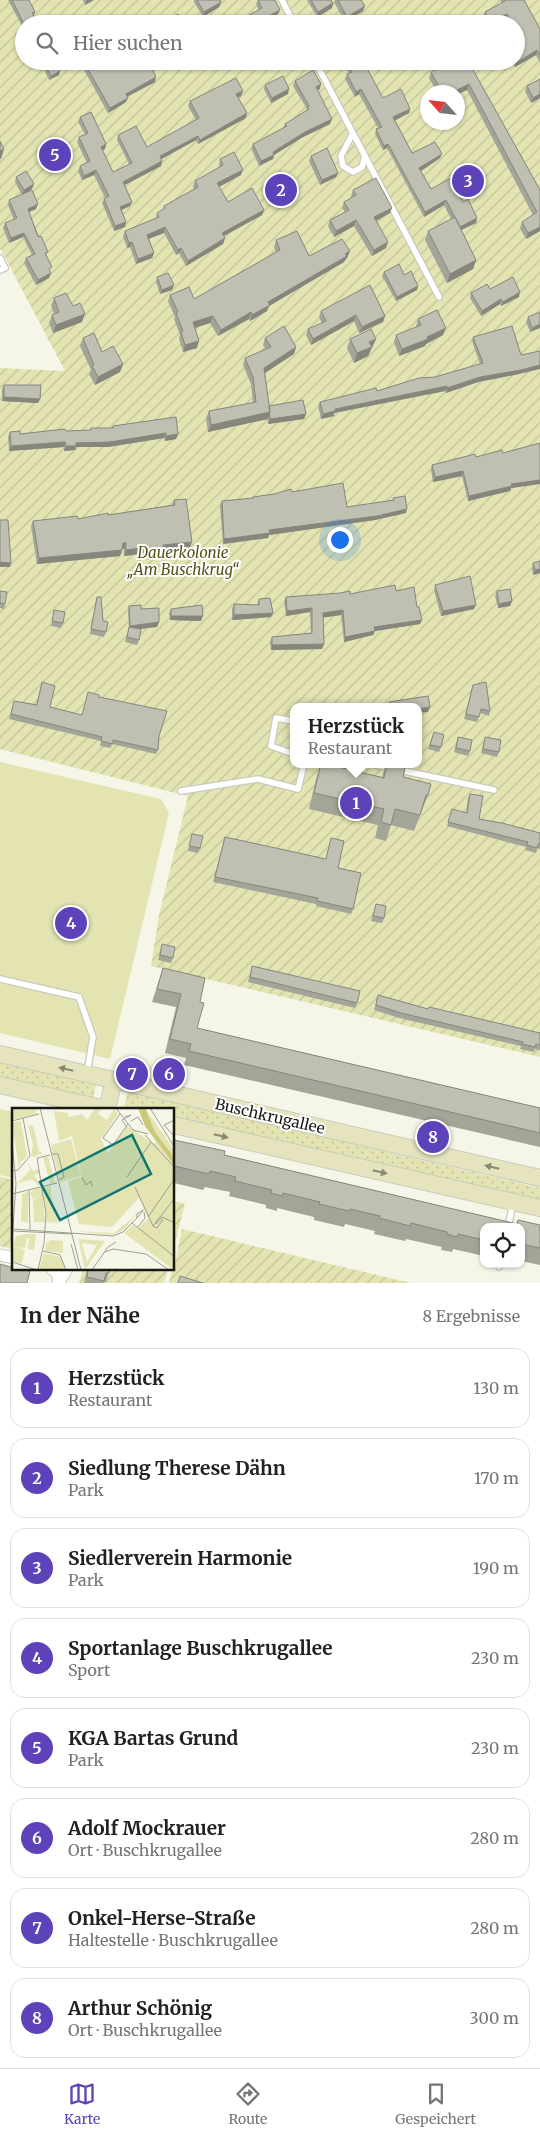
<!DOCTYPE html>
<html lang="de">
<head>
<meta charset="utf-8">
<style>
	:root { --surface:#fff; --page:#f6f6f6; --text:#202124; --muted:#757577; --line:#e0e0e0; --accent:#5d42ba }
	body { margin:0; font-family:Merriweather,serif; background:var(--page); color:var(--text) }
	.controls { position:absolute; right:15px; bottom:15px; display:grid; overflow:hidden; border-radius:10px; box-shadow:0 1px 4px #0004 }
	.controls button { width:45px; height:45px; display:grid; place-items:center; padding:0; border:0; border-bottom:1px solid var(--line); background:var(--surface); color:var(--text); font:25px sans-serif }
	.compass { position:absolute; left:420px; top:85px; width:45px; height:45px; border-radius:50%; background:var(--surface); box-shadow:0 1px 4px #0004; rotate:297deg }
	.you { position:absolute; left:339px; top:539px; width:18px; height:18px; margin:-12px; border:4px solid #fff; border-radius:50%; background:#1a73e8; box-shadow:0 0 0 8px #1a73e833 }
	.badge { display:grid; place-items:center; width:32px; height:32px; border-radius:50%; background:var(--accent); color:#fff; font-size:16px; font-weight:700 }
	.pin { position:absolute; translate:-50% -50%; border:2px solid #fff; box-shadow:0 1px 5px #0006 }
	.popup { position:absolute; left:290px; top:703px; width:132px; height:65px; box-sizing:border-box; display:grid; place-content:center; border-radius:10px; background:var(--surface); filter:drop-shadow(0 1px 4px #0005); font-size:16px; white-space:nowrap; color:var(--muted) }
	.popup b { font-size:19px; color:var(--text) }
	.popup::after { content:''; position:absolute; left:50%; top:100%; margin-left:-10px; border:10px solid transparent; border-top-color:var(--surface) }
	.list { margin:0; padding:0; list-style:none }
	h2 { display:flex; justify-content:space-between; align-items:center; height:65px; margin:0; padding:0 20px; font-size:21px }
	h2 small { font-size:16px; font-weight:400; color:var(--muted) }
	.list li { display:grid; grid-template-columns:32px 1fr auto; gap:15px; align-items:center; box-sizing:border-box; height:80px; margin:0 10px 10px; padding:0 10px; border:1px solid var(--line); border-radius:15px }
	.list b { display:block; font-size:19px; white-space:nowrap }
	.list p { margin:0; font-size:16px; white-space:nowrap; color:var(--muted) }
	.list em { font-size:16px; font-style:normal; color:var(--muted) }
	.icon { flex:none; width:28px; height:28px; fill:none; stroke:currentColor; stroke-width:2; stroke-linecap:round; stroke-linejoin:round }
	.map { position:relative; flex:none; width:540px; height:1283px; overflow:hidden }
	.search { position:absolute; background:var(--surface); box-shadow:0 1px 4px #0004; left:15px; right:15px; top:15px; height:55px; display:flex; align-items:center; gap:12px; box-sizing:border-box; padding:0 18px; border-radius:28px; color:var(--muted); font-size:19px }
	.sheet { height:785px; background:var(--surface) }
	nav { display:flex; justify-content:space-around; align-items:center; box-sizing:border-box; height:70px; border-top:1px solid var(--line); background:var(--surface); font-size:14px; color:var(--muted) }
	nav a { display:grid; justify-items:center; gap:2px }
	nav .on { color:var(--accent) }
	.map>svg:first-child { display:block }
	.grass { fill:url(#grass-dots) }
	.park { fill:#e3e4b2 }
	.garden { fill:url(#garden-furrows); fill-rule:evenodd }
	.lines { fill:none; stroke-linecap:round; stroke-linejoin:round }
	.service-casing { stroke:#c9cabc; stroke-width:8 }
	.minor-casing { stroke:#c9cabc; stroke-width:13 }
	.secondary-casing { stroke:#c9cabc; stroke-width:18 }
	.service { stroke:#fff; stroke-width:5.5 }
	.minor { stroke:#fff; stroke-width:11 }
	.secondary { stroke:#e5e4be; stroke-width:16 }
	.wall { fill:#a4a599 }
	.shaded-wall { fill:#86867d }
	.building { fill:#bfc0b2; stroke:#86867d }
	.oneway { fill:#898972 }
	.labels { text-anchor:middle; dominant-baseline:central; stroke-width:4; stroke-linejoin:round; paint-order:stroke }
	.park-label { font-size:15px; font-style:italic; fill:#555417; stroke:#fff }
	.street-label { font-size:15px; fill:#191914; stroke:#fff }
	.inset-road { fill:none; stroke:#9e9e93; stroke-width:1 }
	.view { fill:#0f766e; fill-opacity:0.15; stroke:#0f766e; stroke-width:2.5 }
	.inset-edge { fill:none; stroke:#191914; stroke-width:2.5 }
</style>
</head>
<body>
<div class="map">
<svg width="540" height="1283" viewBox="0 0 540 1283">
	<defs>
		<pattern id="grass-dots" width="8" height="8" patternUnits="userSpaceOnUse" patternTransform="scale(1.25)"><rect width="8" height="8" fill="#e3e4b2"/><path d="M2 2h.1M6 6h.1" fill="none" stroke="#c2c398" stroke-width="1.8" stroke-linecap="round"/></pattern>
		<pattern id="garden-furrows" width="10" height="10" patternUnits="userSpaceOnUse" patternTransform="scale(1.25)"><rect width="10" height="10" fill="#e3e4b2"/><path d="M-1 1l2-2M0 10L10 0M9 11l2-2" fill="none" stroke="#c2c398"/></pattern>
	</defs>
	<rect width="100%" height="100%" fill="#f6f6e8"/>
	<!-- grass -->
	<path class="grass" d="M 0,1061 L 96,1084 L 93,1100 L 0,1078 Z
		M 128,1091 L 540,1188 L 540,1203 L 174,1118 L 174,1109 L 136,1109 L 124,1107 Z"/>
	<!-- park -->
	<path class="park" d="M 0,762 L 161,799 L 169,813 L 110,1059 L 0,1033 Z
		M 0,1109 L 14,1112 L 14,1178 L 0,1175 Z"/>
	<!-- garden -->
	<path class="garden" d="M 0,0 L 540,0 L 540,1057 L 151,966 L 159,915 L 188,796 L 0,749 L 0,368 L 65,371 L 0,248 ZM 24,24 L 516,24 L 516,61 L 24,61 ZM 428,92 L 458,92 L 458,122 L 428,122 ZM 294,707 L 418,707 L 418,764 L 294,764 Z
		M 0,1177 L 14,1180 L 14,1249 L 0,1246 Z
		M 174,1201 L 185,1204 L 174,1247 Z
		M 182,1229 L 411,1283 L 169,1283 L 172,1269 L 174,1269 Z
		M 83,1269 L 168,1269 L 164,1283 L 79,1283 Z"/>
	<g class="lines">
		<!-- service casing -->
		<g class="service-casing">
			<path id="service" d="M 282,0 L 294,24
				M 315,61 L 439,297
				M 353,133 L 341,156 L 343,166 L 353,172 L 362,167 L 365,156
				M 0,258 L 5,268 L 0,270
				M 294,721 L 276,718 L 271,746 L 294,754
				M 372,764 L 494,790
				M 181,791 L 258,779 L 298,789 L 304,764
				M 0,979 L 79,997 L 93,1037 L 87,1073
				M 508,1227 L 513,1204
				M 499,1267 L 499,1264"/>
		</g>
		<!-- minor casing -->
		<g class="minor-casing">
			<path id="minor" d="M 0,1255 L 14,1258
				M 52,1269 L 56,1272 L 60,1283
				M 58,1283 L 67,1269"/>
		</g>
		<!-- secondary casing -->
		<g class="secondary-casing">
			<path id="secondary" d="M 0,1054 L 540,1178
				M 0,1085 L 106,1109
				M 107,1109 L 114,1080
				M 174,1125 L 540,1208"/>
		</g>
		<!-- service -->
		<use href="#service" class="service"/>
		<!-- minor -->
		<use href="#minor" class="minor"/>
		<!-- secondary -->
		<use href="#secondary" class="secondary"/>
	</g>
	<!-- wall -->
	<path class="wall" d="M 8,0 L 29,0 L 35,12 L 34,16 L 38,24 L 24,24 L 24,30 Z
		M 83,0 L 94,0 L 85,5 Z
		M 194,0 L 220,0 L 221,2 L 219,7 L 203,17 L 194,2 Z
		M 258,0 L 275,0 L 278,14 L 264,22 L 256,4 Z
		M 307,0 L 331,0 L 333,3 L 332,8 L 317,17 Z
		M 335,0 L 361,0 L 363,11 L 345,22 L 334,2 Z
		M 500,0 L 524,0 L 540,29 L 540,63 L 536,55 L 515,67 L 511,61 L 516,61 L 520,44 L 516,37 L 516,24 L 509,24 L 505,18 L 495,24 L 487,24 L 483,16 L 485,12 L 502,3 Z
		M 24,30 L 24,40 L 22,35 Z
		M 43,61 L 56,61 L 60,71 L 59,75 L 49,80 L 42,65 Z
		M 342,61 L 363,61 L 383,98 L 410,109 L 409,113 L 395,120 L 412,153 L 442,154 L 440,158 L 421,171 L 431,189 L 463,202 L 477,218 L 476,223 L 461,230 L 476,260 L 473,269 L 447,283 L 425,240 L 428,231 L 451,219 L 444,205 L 424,217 L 387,148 L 383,150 L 375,134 L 376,129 L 378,128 L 359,94 L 355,97 L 345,79 L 347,74 L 349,73 Z
		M 451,61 L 468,61 L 540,190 L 540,231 L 526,239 L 520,228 L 522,222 L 533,215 L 467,90 L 458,94 L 458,92 L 437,92 L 429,78 L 431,72 L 451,62 Z
		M 86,66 L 155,82 L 127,97 L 126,102 L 108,113 L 84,70 Z
		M 540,79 L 540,98 L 531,103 L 525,91 L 527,86 Z
		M 295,81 L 320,89 L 317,90 L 330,124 L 303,137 L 274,155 L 273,159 L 259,166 L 251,148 L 253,144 L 283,128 L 285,124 L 306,111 L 307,109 L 293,86 Z
		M 265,85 L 288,94 L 271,103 L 264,89 Z
		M 241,96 L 238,97 L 246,118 L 198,144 L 196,140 L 161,159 L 162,161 L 161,166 L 124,185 L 132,202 L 130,206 L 122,210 L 126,222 L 125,227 L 114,231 L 102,203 L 104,199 L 105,198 L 94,175 L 82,180 L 78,171 L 80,166 L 87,163 L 77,142 L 79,137 L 85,134 L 78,122 L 80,117 L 106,144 L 105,149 L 102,150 L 113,172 L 129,164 L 117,140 L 118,135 L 147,147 L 196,120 L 188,106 L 190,101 Z
		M 311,156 L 336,177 L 320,185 L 309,161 Z
		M 220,159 L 241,175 L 219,187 L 228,202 L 264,210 L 262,215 L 224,236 L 225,238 L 223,244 L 186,266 L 179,253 L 176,255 L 164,233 L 149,239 L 154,253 L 152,258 L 136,264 L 130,247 L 127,248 L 123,236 L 125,231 L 156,218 L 157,213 L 163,209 L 164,206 L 194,189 L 193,187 L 195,181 L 220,167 L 219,165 Z
		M 16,177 L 32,189 L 23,194 L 36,209 L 29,212 L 47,256 L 50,272 L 49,278 L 36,285 L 24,263 L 26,258 L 32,255 L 23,237 L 9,243 L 3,228 L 5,223 L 14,220 L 8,205 L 9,200 L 22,195 L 15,182 Z
		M 353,190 L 390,213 L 376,221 L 386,248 L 372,256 L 354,226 L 334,237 L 328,226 L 330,220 L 345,212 L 342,208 L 344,202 L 352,198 L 351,196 Z
		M 276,240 L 309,256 L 350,251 L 347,258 L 346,259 L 344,262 L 269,306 L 267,311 L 250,321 L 249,319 L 218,336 L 210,323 L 195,328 L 197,348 L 183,352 L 179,338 L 180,335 L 174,319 L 175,317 L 168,301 L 170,295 L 194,299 L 276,252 L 274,247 Z
		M 384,272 L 404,275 L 418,286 L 417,290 L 396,301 L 382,276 Z
		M 157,277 L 172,290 L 160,294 L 156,282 Z
		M 490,289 L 519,297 L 501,306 L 500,304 L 481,316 L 470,298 L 471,293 Z
		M 54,298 L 73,306 L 82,322 L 53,333 L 49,323 L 52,315 L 54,314 L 51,306 Z
		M 321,311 L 385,316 L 383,322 L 359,333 L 354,321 L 311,345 L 306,335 L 308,329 L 322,323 L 319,317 Z
		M 540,312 L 530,332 L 526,322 L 528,317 Z
		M 418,319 L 443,335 L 426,344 L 425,346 L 399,356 L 394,342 L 396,335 L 416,327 Z
		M 473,337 L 519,374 L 478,382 L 446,393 L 445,391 L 334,413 L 334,416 L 321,419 L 318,406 L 320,402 L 377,391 L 435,377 L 480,364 L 472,341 Z
		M 83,338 L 102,352 L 123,364 L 120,372 L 95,385 L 89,374 L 91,370 L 80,346 Z
		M 265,338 L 296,347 L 294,354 L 265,372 L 269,406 L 306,414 L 304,419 L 268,424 L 268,419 L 208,432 L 206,418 L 209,411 L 253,403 L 251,384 L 243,365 L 245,358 L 266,350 L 263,345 Z
		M 350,339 L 376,339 L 368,356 L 354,363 L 347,348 Z
		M 4,385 L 40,399 L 38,403 L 2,401 L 2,389 Z
		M 113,426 L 178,434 L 176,439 L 165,441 L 164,438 L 108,447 L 76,447 L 75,450 L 64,451 L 64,447 L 9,451 L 8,437 L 10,432 L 20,434 L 90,430 L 91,428 L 112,428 Z
		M 540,443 L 540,484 L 511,488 L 510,491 L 468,501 L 462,476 L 433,482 L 431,470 L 432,465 L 503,453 Z
		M 292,492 L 347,507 L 392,501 L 393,498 L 406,513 L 375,520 L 269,535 L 268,538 L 223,544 L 220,506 L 222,501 L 252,498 L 253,497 Z
		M 174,500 L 190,547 L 164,550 L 162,558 L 148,560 L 147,553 L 124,556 L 124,549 L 122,549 L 120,556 L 37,564 L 31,526 L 33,521 L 78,519 L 108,515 L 172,505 Z
		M 540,561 L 540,573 L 533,575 L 532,568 L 533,563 Z
		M 435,585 L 474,609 L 441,616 L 434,590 Z
		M 0,591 L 5,604 L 4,609 L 0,608 Z
		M 396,591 L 417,607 L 420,624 L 375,631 L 373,635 L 344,642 L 341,615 L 323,617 L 324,644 L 322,649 L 271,650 L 270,642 L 272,637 L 311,633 L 310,612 L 286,616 L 284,601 L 286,597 L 350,594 Z
		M 497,591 L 512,601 L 510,606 L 498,608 L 495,596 Z
		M 97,597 L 106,632 L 104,637 L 90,634 L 96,601 Z
		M 259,599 L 271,617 L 232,620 L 232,609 L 234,604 L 257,605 Z
		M 129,606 L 141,609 L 159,622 L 157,627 L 139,629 L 139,640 L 137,645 L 125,642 L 129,628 L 128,610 Z
		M 171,609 L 201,621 L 170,620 L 169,613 Z
		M 54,610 L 63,623 L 61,628 L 51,626 Z
		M 42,682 L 50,707 L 81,715 L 99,697 L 159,736 L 158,750 L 156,754 L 112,744 L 111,748 L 100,746 L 101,741 L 9,719 L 14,701 L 36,705 Z
		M 473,685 L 490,711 L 489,716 L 480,713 L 477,722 L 464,719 Z
		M 432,737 L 441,747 L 439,752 L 428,749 Z
		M 458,737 L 470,751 L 468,756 L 454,752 Z
		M 485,737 L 499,752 L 497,757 L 481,753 Z
		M 321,764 L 382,777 L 386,764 L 406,764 L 403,777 L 428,795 L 414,831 L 391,825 L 386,841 L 375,838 L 378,825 L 309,809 L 316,779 Z
		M 470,794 L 479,819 L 540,833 L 540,849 L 537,848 L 536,853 L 525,850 L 526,847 L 447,826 L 452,809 L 466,813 L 468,798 Z
		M 192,834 L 200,848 L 198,853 L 188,851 Z
		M 225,837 L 326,859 L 331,838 L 338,868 L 353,909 L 351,914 L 316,906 L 316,904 L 213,882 Z
		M 376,904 L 384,918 L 382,923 L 371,921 Z
		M 162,944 L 173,958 L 171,963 L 158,960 Z
		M 252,966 L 357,1003 L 355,1008 L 248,982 Z
		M 163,968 L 200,1002 L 197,1028 L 540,1108 L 540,1147 L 184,1065 L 186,1058 L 165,1053 L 176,1007 L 152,1002 Z
		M 378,995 L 428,1009 L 540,1033 L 540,1050 L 535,1049 L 534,1052 L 520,1049 L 521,1046 L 399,1018 L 374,1010 Z
		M 174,1140 L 224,1155 L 516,1224 L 518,1220 L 540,1225 L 540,1265 L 521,1261 L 521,1227 L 484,1227 L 484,1256 L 453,1249 L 452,1252 L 441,1250 L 442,1247 L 406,1239 L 405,1241 L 374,1234 L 375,1231 L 345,1224 L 344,1227 L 314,1220 L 314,1217 L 277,1208 L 277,1211 L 266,1208 L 266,1205 L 229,1196 L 230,1192 L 205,1187 L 203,1190 L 174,1183 Z
		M 87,1269 L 110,1269 L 106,1282 L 104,1282 L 104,1283 L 84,1283 Z"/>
	<!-- shaded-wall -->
	<path class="shaded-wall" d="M 87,0 L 94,0 L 85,5 Z
		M 221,2 L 219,7 L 203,17 L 204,12 Z
		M 333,3 L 332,8 L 317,17 L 318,12 Z
		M 365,6 L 363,11 L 345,22 L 347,17 Z
		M 280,10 L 278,14 L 261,24 L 263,19 Z
		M 507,14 L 505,18 L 495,24 L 490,24 L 490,23 Z
		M 537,50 L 536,55 L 515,67 L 516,63 Z
		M 60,71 L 59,75 L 49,80 L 51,76 Z
		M 156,77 L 155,82 L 124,98 L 126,94 Z
		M 321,84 L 320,89 L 314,92 L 316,87 Z
		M 469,84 L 467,90 L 458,94 L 458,92 L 453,92 Z
		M 289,89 L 288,94 L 271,103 L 272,98 Z
		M 361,89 L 359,94 L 355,97 L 356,92 Z
		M 243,91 L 241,96 L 235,99 L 236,94 Z
		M 540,94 L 540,98 L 531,103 L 533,98 Z
		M 128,98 L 126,102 L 108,113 L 110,108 Z
		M 410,109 L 409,113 L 392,122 L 393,117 Z
		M 247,113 L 246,118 L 198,144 L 200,140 Z
		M 332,119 L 330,124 L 303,137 L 274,155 L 273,159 L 259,166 L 261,161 L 273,152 L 305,132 Z
		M 198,136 L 196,140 L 158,161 L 160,156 Z
		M 106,144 L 105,149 L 99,152 L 101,147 Z
		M 388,144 L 387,148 L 383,150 L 384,146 Z
		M 4,149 L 1,159 L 0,159 L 0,151 Z
		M 442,154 L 440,158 L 418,173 L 419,168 Z
		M 162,161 L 161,166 L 121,187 L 123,182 Z
		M 96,170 L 94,175 L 82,180 L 84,176 Z
		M 243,170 L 241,175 L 215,189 L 217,183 Z
		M 338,173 L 336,177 L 320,185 L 322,180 Z
		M 34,184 L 32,189 L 22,195 L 24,190 Z
		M 446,200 L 444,205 L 424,217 L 425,212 Z
		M 132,202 L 130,206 L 119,211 L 120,207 Z
		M 38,204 L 36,209 L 26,213 L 28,209 Z
		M 392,208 L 390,213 L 372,223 L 374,217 Z
		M 264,210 L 262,215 L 220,238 L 222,233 Z
		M 477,218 L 476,223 L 457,232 L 459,227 Z
		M 356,220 L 354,226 L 334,237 L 336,231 Z
		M 126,222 L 125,227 L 114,231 L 115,226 Z
		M 165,227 L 164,233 L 145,240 L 147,235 Z
		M 540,227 L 540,231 L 526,239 L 528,233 Z
		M 24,233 L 23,237 L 9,243 L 11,238 Z
		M 225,238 L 223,244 L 186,266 L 188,261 Z
		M 132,242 L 130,247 L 127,248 L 129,243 Z
		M 388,242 L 386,248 L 372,256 L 374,250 Z
		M 181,248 L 179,253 L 176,255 L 178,250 Z
		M 350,251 L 347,258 L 346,259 L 344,262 L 269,306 L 267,311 L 250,321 L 252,315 L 268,302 Z
		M 154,253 L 152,258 L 136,264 L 138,259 Z
		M 476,260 L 473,269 L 447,283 L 450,274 Z
		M 51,273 L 49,278 L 36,285 L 38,280 Z
		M 174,285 L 172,290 L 160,294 L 162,290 Z
		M 418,286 L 417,290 L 396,301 L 397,297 Z
		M 520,292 L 519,297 L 501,306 L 503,302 Z
		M 501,299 L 500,304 L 481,316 L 482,311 Z
		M 251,312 L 249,319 L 218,336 L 221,330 Z
		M 85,314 L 82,322 L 53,333 L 56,325 Z
		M 356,315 L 354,321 L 311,345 L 313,339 Z
		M 213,316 L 210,323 L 191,329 L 193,322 Z
		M 385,316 L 383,322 L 359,333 L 362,327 Z
		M 540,324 L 540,328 L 530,332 L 532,328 Z
		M 446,328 L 443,335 L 426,344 L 425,346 L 399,356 L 402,349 Z
		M 376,339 L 368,356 L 354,363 L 357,353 L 369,342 Z
		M 199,341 L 197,348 L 183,352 L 185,345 Z
		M 296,347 L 294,354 L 262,375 L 264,368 Z
		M 123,364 L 120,372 L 95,385 L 98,377 Z
		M 540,365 L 540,369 L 519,374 L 478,382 L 446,393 L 447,388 L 480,377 Z
		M 447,386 L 445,391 L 334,413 L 334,416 L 321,419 L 323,414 L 335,409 Z
		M 4,397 L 40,399 L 38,403 L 2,401 Z
		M 270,412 L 268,419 L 208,432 L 211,425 Z
		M 306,414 L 304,419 L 268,424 L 270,419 Z
		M 166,433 L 164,438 L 108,447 L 76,447 L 75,450 L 64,451 L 66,446 L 76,443 Z
		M 178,434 L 176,439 L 165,441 L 166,436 Z
		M 65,442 L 64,447 L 9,451 L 11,446 Z
		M 463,471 L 462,476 L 433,482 L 435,477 Z
		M 540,480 L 540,484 L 511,488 L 510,491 L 468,501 L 469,496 L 511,484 Z
		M 407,509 L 406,513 L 375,520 L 269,535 L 268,538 L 223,544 L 224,539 L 269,530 Z
		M 192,542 L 190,547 L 161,551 L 163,545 Z
		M 123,543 L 126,543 L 124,549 L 121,549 Z
		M 149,547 L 147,553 L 124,556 L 126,550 Z
		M 122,550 L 120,556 L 37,564 L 39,558 Z
		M 164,552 L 162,558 L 148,560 L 150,554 Z
		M 0,562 L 11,563 L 10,567 L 0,567 Z
		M 540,569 L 540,573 L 533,575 L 535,570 Z
		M 512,601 L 510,606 L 498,608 L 499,604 Z
		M 476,605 L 474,609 L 441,616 L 443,611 Z
		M 312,608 L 310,612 L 286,616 L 287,611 Z
		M 343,610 L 341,615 L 321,618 L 323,613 Z
		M 273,613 L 271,617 L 232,620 L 234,615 Z
		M 171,616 L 203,616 L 201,621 L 170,620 Z
		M 422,620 L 420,624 L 375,631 L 373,635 L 344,642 L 345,637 L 374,627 Z
		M 159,622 L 157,627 L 129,630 L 130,626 Z
		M 324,644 L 322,649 L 271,650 L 272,645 Z
		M 430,707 L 428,712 L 418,713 L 418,709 Z"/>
	<!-- building -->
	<path class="building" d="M 12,0 L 29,0 L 35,12 L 32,13 L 38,24 L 24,24 Z
		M 197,0 L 220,0 L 221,2 L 204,12 Z
		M 258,0 L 275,0 L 280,10 L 263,19 L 265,24 L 233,24 L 262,8 Z
		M 311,0 L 331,0 L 333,3 L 318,12 Z
		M 338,0 L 361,0 L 365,6 L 347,17 Z
		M 505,0 L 524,0 L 540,29 L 540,55 L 537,50 L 516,63 L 515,61 L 516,61 L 516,46 L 524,42 L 516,29 L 516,24 L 513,24 L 507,14 L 490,23 L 485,12 L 505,1 Z
		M 178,14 L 184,24 L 161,24 Z
		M 445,15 L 449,24 L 435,24 L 434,21 Z
		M 43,61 L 56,61 L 60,71 L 51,76 Z
		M 93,61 L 148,61 L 156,77 L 126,94 L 128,98 L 110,108 L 86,66 Z
		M 346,61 L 363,61 L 383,98 L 401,89 L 410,109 L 393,117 L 412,153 L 435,142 L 442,154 L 419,168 L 431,189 L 451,178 L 463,202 L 468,199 L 477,218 L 460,227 L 446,200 L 425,212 L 388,144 L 384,146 L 376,129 L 382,127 L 361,89 L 356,92 L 347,74 L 352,72 Z
		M 452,61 L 468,61 L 540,190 L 540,227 L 528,233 L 522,222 L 537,212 L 469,84 L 453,92 L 442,92 L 431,72 Z
		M 313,70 L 321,84 L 316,87 L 332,119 L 305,132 L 273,152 L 274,155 L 261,161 L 253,144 L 287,126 L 285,124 L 309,109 L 307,107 L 309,106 L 295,81 Z
		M 283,76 L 289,89 L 272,98 L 265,85 Z
		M 236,78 L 243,91 L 236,94 L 247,113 L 200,140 L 198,136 L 160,156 L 162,161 L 123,182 L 132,202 L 120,207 L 126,222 L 115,226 L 104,199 L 109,196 L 96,170 L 84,176 L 80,166 L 90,161 L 79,137 L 88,133 L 80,117 L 91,112 L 106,144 L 101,147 L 113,172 L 132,163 L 118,135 L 136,126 L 147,147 L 199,118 L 190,101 Z
		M 540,79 L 540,94 L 533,98 L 527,86 Z
		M 0,141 L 4,149 L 0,151 Z
		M 327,148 L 338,173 L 322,180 L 311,156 Z
		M 234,152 L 243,170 L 217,183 L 228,202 L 252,188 L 264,210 L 222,233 L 225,238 L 188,261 L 181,248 L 178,250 L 165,227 L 147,235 L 154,253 L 138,259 L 132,242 L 129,243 L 125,231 L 159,217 L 157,213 L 165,208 L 164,206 L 198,187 L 195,181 L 223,165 L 220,159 Z
		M 26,171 L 34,184 L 24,190 L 16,177 Z
		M 376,178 L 392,208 L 374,217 L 388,242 L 374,250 L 356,220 L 336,231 L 330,220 L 349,210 L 344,202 L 356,195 L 353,190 Z
		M 32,190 L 38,204 L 28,209 L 38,237 L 41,236 L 48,252 L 45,253 L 52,267 L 49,269 L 51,273 L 38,280 L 26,258 L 35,254 L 24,233 L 11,238 L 5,223 L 17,218 L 9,200 Z
		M 455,217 L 476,260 L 450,274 L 428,231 Z
		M 297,231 L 309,256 L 342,239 L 350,251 L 345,254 L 347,256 L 268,302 L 270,305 L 252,315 L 251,312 L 221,330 L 213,316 L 193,322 L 199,341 L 185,345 L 181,332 L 183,331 L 176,313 L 178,312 L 170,295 L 189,287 L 194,299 L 280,250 L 276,240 Z
		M 399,264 L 404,275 L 411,271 L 418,286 L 397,297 L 384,272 Z
		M 168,273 L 174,285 L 162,290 L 157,277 Z
		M 513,277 L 520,292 L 503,302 L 501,299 L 482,311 L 471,293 L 487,284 L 490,289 Z
		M 370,285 L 385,316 L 362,327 L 356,315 L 313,339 L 308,329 L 326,321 L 321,311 Z
		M 66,293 L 73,306 L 80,303 L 85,314 L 56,325 L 52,315 L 59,312 L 54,298 Z
		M 437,310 L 446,328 L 427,337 L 428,339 L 402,349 L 396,335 L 421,325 L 418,319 Z
		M 540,312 L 540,324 L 532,328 L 528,317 Z
		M 284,326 L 296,347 L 264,368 L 270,412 L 211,425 L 209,411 L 256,402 L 253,377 L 245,358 L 271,347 L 265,338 Z
		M 512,326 L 521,355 L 540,351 L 540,365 L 521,370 L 480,377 L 447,388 L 447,386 L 335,409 L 335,411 L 323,414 L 320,402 L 376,388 L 377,391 L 419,378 L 435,377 L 483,363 L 473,337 Z
		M 371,329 L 376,339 L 369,342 L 372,347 L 357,353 L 350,339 Z
		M 94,333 L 102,352 L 113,346 L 123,364 L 98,377 L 92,366 L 94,365 L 83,338 Z
		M 4,385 L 41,385 L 40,399 L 4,397 Z
		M 303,400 L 306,414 L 270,419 L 269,406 Z
		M 176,417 L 178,434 L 166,436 L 166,433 L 110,442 L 76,443 L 76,446 L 66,446 L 65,442 L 11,446 L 10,432 L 20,431 L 20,434 L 65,429 L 66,431 L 91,430 L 91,428 L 113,428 L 113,426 Z
		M 540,443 L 540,480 L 511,484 L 512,486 L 469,496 L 463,471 L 435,477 L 432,465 L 475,454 L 476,457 L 502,450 L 503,453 Z
		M 343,483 L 347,507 L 394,500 L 393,498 L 405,496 L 407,509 L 377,516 L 269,530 L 270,533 L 224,539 L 222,501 L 253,498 L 253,497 L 274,494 L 291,489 L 292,492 Z
		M 186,499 L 192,542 L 163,545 L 164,552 L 150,554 L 149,547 L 126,550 L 126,543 L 123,543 L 122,550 L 39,558 L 33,521 L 77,516 L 78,519 L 108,513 L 108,515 L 175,505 L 174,500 Z
		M 0,520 L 8,520 L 11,563 L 0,562 Z
		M 540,561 L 540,569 L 535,570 L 533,563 Z
		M 470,576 L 476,605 L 443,611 L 435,585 Z
		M 395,585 L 396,591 L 414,587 L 417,607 L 419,607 L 422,620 L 374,627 L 375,631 L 345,637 L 343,610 L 323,613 L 324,644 L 272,645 L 272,637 L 312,633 L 312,608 L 287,611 L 286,597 L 340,593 L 350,591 L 350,594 Z
		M 510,589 L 512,601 L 499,604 L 497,591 Z
		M 0,591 L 7,592 L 5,604 L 0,603 Z
		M 97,597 L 101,597 L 103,621 L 108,622 L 106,632 L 91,629 Z
		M 270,598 L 273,613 L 234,615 L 234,604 L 259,605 L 259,599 Z
		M 141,605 L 141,609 L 159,608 L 159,622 L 130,626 L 129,606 Z
		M 202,605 L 203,616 L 171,616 L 171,609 Z
		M 54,610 L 65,612 L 63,623 L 52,621 Z
		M 129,627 L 141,629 L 139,640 L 127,637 Z
		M 42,682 L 55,686 L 50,707 L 82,715 L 88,692 L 99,695 L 99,697 L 167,711 L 159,736 L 158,750 L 113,740 L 113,744 L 101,741 L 102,737 L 11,714 L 14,701 L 37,705 Z
		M 486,682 L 490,711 L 481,709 L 479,717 L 466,714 L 473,685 Z
		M 428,696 L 430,707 L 418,709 L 418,707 L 390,707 L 389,702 Z
		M 434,732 L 444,735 L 441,747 L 430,745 Z
		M 458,737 L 472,740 L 470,751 L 456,748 Z
		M 485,737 L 501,740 L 499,752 L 483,749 Z
		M 321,764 L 326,764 L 384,778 L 387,764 L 406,764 L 403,777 L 431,784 L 428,795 L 426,795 L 420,815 L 395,809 L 391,825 L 381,822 L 384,809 L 314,793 Z
		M 470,794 L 483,796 L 479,819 L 502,823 L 540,833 L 540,844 L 538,844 L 537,848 L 527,845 L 528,842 L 448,822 L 452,809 L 467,813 Z
		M 192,834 L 203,836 L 200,848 L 189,846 Z
		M 225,837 L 326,859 L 331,838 L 344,841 L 338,868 L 361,873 L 353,909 L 317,901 L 318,898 L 215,877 Z
		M 376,904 L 386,906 L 384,918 L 373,916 Z
		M 162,944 L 175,947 L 173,958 L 160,955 Z
		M 252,966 L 360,991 L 357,1003 L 250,977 Z
		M 163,968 L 205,978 L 200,1002 L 204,1003 L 197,1028 L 540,1108 L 540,1133 L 189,1051 L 191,1044 L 170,1039 L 181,994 L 157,989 Z
		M 378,995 L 428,1009 L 429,1007 L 540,1033 L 540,1045 L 536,1044 L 535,1047 L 522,1044 L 523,1042 L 401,1013 L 376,1005 Z
		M 174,1140 L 225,1151 L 224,1155 L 517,1224 L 518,1220 L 540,1225 L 540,1248 L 521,1244 L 521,1227 L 484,1227 L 484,1240 L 458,1234 L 457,1237 L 447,1234 L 447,1232 L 411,1223 L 410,1226 L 379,1218 L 380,1216 L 350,1209 L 349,1211 L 319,1204 L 320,1202 L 283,1193 L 282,1196 L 271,1193 L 272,1190 L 235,1181 L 236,1177 L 210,1171 L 209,1174 L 174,1166 Z
		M 0,1264 L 14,1268 L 14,1269 L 21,1269 L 30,1271 L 27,1283 L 0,1283 Z
		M 88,1269 L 110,1269 L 109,1273 L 106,1273 L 104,1281 L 87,1277 Z
		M 180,1276 L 203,1283 L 178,1283 Z"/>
	<!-- one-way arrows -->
	<defs><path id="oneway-solid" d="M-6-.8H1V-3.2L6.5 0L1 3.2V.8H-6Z" transform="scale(1.25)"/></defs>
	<g class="oneway">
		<use href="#oneway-solid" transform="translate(66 1069) rotate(-167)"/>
		<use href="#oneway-solid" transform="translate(221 1136) rotate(13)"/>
		<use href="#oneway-solid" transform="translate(492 1167) rotate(-167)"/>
		<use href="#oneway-solid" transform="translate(380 1172) rotate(13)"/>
	</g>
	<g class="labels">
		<!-- park labels -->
		<g class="park-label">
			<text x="183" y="552">Dauerkolonie<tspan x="183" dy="17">„Am Buschkrug“</tspan></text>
		</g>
		<!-- street labels -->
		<g class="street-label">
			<text transform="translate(270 1116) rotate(13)">Buschkrugallee</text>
		</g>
	</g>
	<!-- overview -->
	<g transform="translate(12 1108)">
		<rect width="162" height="162" fill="#f6f6e8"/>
		<path d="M 133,0 L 162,42 L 162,49 L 143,24 ZM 21,17 L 27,43 L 30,45 L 22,49 L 19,48 L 21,36 L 16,18 ZM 124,107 L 113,121 L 101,127 L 62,123 L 102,125 Z" fill="#e3e4b2"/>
		<path d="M 0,1 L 23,1 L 25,6 L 0,12 ZM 9,13 L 11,47 L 7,60 L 0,15 ZM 59,31 L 69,68 L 48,74 L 39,37 ZM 36,48 L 43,75 L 38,76 L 31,49 ZM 15,54 L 21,63 L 27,61 L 28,65 L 22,67 L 27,76 L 31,77 L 27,78 L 20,71 L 5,76 L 18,62 Z" fill="#e3e4b2"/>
		<path d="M 83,0 L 90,0 L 86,6 L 95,12 L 102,1 L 106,6 L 89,31 L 96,45 L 115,18 L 142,36 L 144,34 L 162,57 L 162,162 L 112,125 L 121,117 L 126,121 L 136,110 L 127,90 L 100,119 L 67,116 L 56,73 L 70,69 L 60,28 L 47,33 L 42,3 L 56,5 L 57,9 L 70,6 L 75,12 ZM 10,20 L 15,47 L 10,54 L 8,21 ZM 39,78 L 39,85 L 46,115 L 35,114 L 31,80 ZM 25,80 L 30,81 L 33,114 L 22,114 L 21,91 L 25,89 L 20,90 L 18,84 ZM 16,84 L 16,114 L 9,114 L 10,86 ZM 13,126 L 24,126 L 22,142 L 16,141 L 17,130 L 15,130 L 13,140 L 6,139 L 13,143 L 9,156 L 0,153 L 0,147 L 4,128 ZM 67,131 L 93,133 L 73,161 L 67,135 ZM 70,135 L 85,137 L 75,154 ZM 39,132 L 51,133 L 51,145 L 33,143 L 34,135 ZM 32,145 L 49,149 L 53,162 L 27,162 Z" fill="#e3e4b2" fill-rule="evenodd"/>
		<path d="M 126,0 L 133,0 L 143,24 L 162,49 L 162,57 L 133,18 Z" fill="#cac977"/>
		<path class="inset-road" d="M 28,0 L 69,162M 104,0 L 121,22 L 136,26M 138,0 L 163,40M 108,6 L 91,30 L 101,37 L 116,16M 113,9 L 119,7 L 110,12 L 114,18M 163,12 L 152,17 L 163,29M 0,13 L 27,6M 119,13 L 126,9 L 131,17M 133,27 L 163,60M 0,34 L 4,75 L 0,135M 40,46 L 46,46 L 52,69 L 47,72M 0,63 L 6,62 L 18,48 L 11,10M 70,69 L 74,77 L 79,73 L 80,78M 115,69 L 139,34M 123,79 L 141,118M 17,83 L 18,122M 0,86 L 45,75M 131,102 L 131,103 L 125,110 L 125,106 ZM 136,109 L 163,70M 120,115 L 163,149M 144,116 L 150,109 L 163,115M 141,118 L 163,90M 141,118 L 145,120 L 151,111M 126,119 L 133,110 L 132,104M 0,121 L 101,128 L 111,124 L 125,110M 2,123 L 60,126M 59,136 L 66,162M 31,143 L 48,147 L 54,162M 93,144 L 101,141 L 134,146 L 157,162M 0,154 L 25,162M 26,162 L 32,135 L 34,106 L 25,50 L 38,47M 80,162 L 96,139 L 104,134"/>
		<path class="view" d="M 120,27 L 139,66 L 48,112 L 28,74 Z"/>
		<rect width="162" height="162" class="inset-edge"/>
	</g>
</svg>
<div class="controls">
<button><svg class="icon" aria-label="locate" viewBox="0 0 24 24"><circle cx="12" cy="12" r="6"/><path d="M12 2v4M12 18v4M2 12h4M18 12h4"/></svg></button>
</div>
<svg class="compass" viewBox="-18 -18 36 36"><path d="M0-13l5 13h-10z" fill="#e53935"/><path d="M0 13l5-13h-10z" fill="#757577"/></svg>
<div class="you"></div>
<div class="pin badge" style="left:356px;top:803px">1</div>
<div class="popup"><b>Herzstück</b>Restaurant</div>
<div class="pin badge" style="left:281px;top:190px">2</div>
<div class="pin badge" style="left:468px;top:181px">3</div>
<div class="pin badge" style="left:71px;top:923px">4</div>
<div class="pin badge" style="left:55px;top:155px">5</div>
<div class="pin badge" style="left:169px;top:1074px">6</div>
<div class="pin badge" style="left:132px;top:1074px">7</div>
<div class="pin badge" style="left:433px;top:1137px">8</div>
<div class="search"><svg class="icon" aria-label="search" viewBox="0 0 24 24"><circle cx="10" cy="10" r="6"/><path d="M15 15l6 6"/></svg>Hier suchen</div>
</div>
<section class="sheet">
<h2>In der Nähe<small>8 Ergebnisse</small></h2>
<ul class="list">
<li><span class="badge">1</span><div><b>Herzstück</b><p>Restaurant</p></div><em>130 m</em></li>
<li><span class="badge">2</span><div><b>Siedlung Therese Dähn</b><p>Park</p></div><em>170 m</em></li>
<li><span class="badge">3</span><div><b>Siedlerverein Harmonie</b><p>Park</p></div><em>190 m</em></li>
<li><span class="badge">4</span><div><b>Sportanlage Buschkrugallee</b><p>Sport</p></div><em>230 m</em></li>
<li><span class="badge">5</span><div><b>KGA Bartas Grund</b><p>Park</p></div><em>230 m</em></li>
<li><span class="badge">6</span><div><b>Adolf Mockrauer</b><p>Ort · Buschkrugallee</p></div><em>280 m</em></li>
<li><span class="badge">7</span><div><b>Onkel-Herse-Straße</b><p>Haltestelle · Buschkrugallee</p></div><em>280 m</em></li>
<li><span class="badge">8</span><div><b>Arthur Schönig</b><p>Ort · Buschkrugallee</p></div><em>300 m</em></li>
</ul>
</section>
<nav>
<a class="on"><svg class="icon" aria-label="map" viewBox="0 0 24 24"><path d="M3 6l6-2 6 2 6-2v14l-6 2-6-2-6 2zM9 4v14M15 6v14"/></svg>Karte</a>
<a><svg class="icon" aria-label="directions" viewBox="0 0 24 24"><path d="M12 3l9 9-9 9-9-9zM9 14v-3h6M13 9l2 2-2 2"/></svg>Route</a>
<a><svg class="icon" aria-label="saved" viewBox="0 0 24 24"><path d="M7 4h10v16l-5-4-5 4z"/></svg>Gespeichert</a>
</nav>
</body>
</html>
